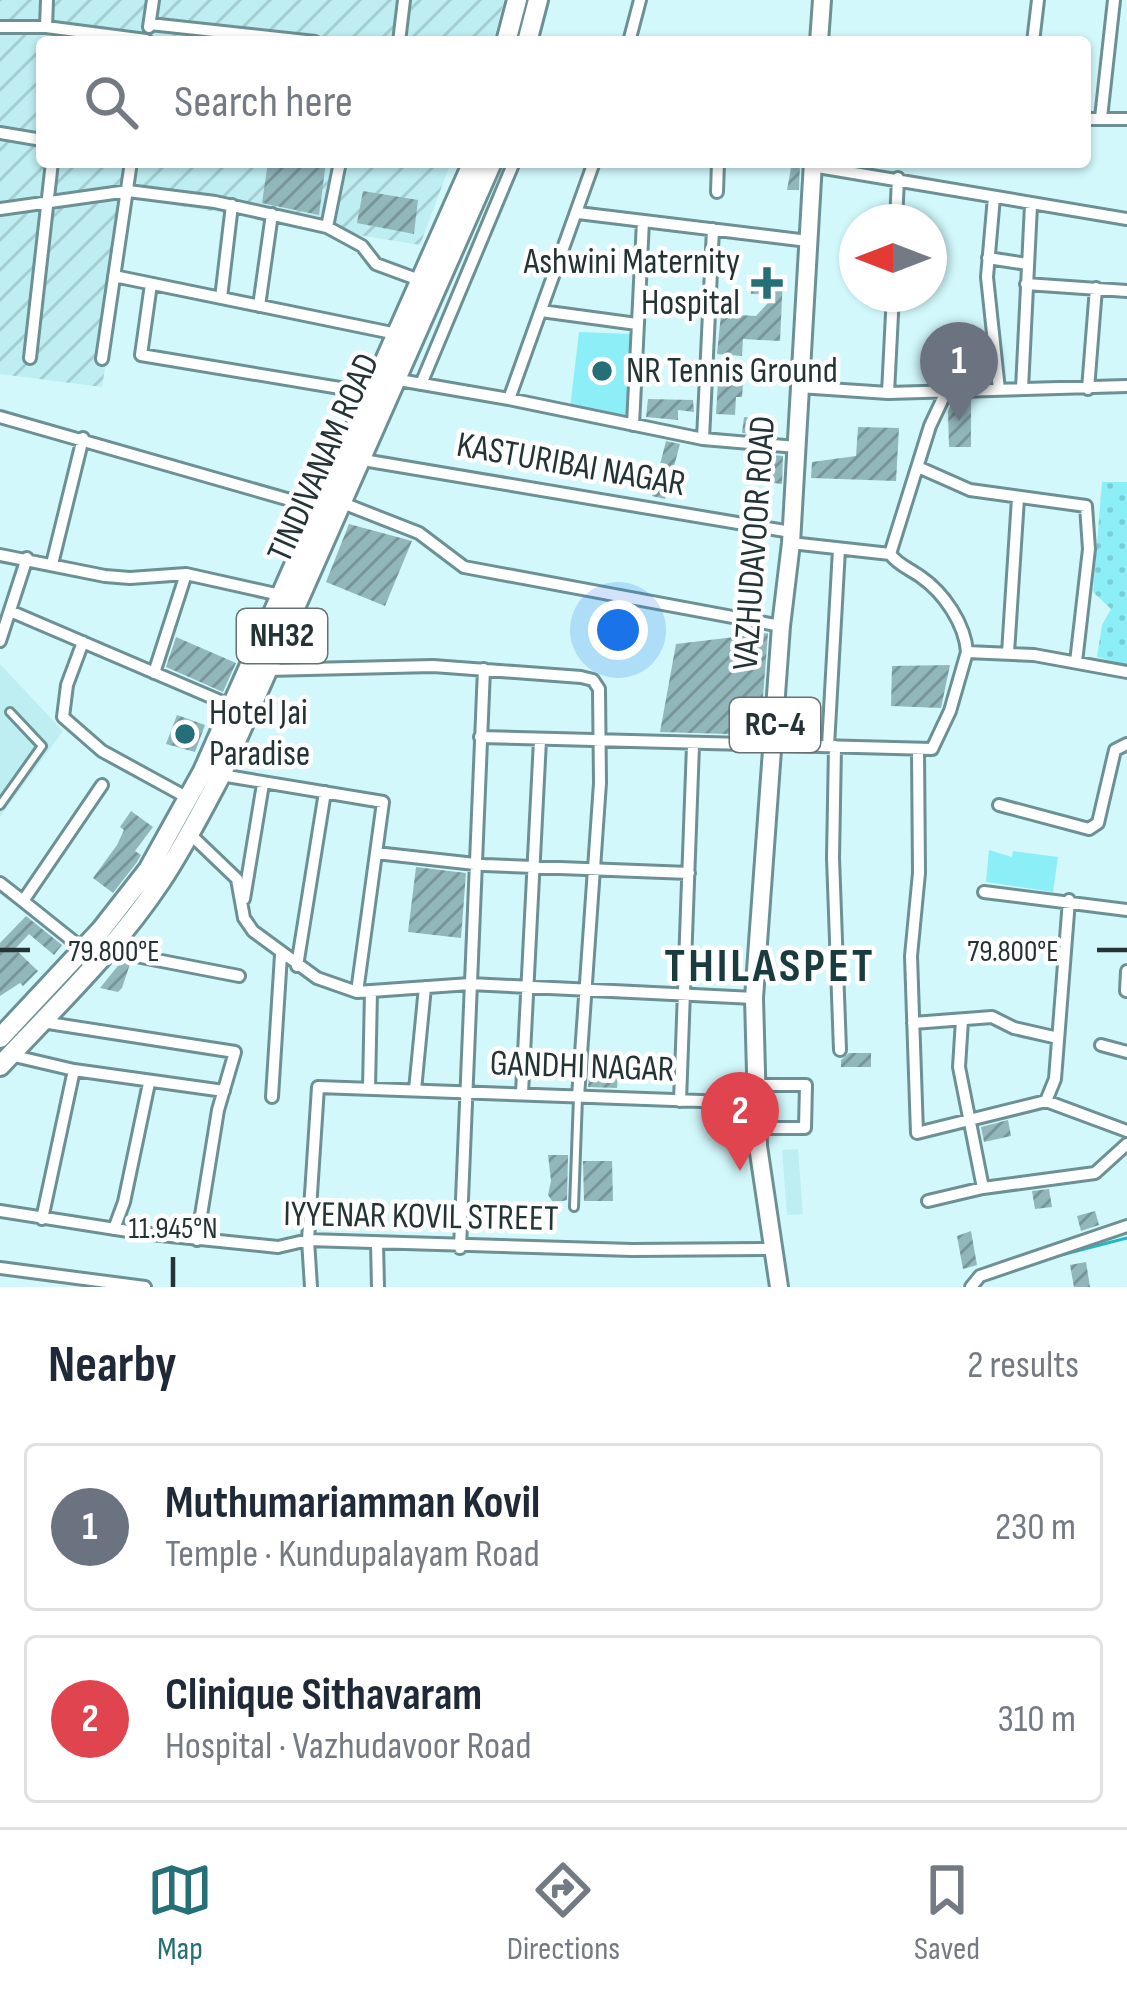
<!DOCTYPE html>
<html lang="en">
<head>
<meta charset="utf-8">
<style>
	:root { --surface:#fff; --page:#f2f2f3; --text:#1f2937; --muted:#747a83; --line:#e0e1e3; --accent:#256f76 }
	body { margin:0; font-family:"Sofia Sans Condensed",sans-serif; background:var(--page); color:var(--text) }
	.compass { position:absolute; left:839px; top:204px; width:108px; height:108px; border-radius:50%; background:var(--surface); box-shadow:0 3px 9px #0004; rotate:270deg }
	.you { position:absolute; left:618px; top:630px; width:42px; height:42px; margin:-30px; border:9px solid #fff; border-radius:50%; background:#1a73e8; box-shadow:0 0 0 18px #1a73e833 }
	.badge { display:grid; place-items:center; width:78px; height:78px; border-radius:50%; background:var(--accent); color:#fff; font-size:39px; font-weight:700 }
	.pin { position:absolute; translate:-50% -99px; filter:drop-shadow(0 3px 6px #0008) }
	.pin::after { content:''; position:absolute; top:63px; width:42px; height:36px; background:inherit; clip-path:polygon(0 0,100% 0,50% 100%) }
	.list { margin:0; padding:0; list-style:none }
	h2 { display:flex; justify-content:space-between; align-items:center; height:156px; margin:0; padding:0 48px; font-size:51px }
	h2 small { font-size:39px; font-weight:400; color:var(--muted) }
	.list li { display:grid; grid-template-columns:78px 1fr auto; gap:36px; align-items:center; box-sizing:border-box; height:168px; margin:0 24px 24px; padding:0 24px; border:3px solid var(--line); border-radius:12px }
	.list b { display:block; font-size:45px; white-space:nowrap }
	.list p { margin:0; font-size:39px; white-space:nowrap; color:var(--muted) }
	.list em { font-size:39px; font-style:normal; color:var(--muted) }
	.icon { flex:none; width:66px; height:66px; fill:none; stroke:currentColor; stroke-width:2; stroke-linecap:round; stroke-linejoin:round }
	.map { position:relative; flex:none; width:1127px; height:1287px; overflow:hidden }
	.search { position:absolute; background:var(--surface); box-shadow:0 3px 9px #0004; left:36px; right:36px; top:36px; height:132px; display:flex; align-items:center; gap:30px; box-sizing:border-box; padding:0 42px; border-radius:12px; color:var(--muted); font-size:45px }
	.sheet { height:540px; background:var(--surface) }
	nav { display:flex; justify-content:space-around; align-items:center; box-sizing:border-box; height:168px; border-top:3px solid var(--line); background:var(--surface); font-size:33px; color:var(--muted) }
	nav a { display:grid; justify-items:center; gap:6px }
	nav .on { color:var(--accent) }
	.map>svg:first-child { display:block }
	.built { fill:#beeef2 }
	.industrial { fill:url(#industrial-furrows) }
	.grass { fill:url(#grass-dots) }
	.pitch { fill:#8ceef7 }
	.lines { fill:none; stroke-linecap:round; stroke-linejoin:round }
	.stream { stroke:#23b7c3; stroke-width:3 }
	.building { fill:url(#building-hatch) }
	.service-casing { stroke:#6c9093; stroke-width:12 }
	.minor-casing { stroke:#6c9093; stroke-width:16 }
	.primary-casing { stroke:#6c9093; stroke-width:22 }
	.trunk-casing { stroke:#6c9093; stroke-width:24 }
	.service { stroke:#fff; stroke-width:6 }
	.minor { stroke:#fff; stroke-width:10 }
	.primary { stroke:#fff; stroke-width:16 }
	.trunk { stroke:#fff; stroke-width:18 }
	.ticks { fill:none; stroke:#243335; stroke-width:4.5 }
	.poi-dot { fill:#256f76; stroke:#fff; stroke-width:4.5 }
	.labels { text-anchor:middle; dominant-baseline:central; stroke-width:9; stroke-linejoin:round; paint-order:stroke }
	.shield { fill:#fff; stroke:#667072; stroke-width:3 }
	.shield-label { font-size:33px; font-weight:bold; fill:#243335 }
	.poi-label { font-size:36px; fill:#243335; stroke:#fff; text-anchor:start }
	.street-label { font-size:36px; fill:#243335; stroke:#fff }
	.district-label { font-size:48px; font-weight:bold; letter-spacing:3px; fill:#1a3c3f; stroke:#fff }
	.ticks-label { font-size:30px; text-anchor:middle; fill:#243335; stroke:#fff; stroke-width:9; stroke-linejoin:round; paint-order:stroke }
</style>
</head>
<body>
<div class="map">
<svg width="1127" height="1287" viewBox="0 0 1127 1287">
	<defs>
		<pattern id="industrial-furrows" width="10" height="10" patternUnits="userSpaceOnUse" patternTransform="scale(3)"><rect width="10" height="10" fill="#beeef2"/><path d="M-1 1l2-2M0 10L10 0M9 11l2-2" fill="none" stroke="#a3cdd0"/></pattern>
		<pattern id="grass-dots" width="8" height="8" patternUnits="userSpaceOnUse" patternTransform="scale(3)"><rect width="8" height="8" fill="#8ceef7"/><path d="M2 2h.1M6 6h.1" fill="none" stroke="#79cdd4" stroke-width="1.8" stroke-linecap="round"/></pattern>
		<pattern id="building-hatch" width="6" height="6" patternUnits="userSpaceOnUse" patternTransform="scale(3)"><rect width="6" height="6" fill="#92b7bb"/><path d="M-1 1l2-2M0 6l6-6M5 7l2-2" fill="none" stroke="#779599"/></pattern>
	</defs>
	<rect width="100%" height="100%" fill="#d2f8fc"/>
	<!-- built -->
	<path class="built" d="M 0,664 L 63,731 L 0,817 Z
		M 798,1149 L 803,1214 L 787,1215 L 782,1150 Z"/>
	<!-- industrial -->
	<path class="industrial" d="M 0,0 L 504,0 L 493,42 L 42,42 L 42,162 L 451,162 L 420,245 L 131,198 L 102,387 L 0,374 Z"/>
	<!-- grass -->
	<path class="grass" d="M 1102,482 L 1127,482 L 1127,665 L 1097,657 L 1102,625 L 1111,609 L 1093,592 Z"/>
	<!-- pitch -->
	<path class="pitch" d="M 579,332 L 632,334 L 626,418 L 570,408 Z
		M 989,850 L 1012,857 L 1013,851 L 1058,857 L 1053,892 L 986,882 Z"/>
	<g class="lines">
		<!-- stream -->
		<path class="stream" d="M 1042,1260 L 1127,1238"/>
	</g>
	<!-- building -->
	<path class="building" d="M 268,162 L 326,162 L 319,215 L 262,203 Z
		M 792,162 L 800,162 L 799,190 L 787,190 Z
		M 363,191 L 418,200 L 414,234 L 357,223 Z
		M 751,275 L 783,277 L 780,341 L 743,339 L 742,356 L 717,354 L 721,314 L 756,316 L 776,294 L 751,294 Z
		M 718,382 L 743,383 L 742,397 L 736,397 L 735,415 L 716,414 Z
		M 648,399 L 693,400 L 694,412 L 678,410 L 678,420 L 646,417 Z
		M 971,400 L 971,447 L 949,447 L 948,411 L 953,401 Z
		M 744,417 L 772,420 L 772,435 L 742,433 Z
		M 858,427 L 899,428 L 896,481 L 811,478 L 812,462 L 856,456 Z
		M 666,441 L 680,444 L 665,499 L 652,496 Z
		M 760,454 L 783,456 L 782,484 L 758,481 Z
		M 349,524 L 412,541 L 385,606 L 326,582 Z
		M 768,633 L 760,735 L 660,732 L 676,644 Z
		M 176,637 L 236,663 L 223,692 L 166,667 Z
		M 950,665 L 941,708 L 891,706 L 892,666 Z
		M 177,715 L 205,725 L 195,752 L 166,744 Z
		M 131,811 L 153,827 L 135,851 L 141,855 L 137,862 L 113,893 L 93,878 L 117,845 L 124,830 L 120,827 Z
		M 416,867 L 466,873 L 461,938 L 408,932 Z
		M 26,916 L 62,945 L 54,955 L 29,934 L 15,949 L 38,971 L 23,986 L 20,983 L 0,996 L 0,943 Z
		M 121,962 L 130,964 L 122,988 L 118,992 L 100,988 Z
		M 849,1053 L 871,1053 L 871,1067 L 841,1067 L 841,1060 Z
		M 591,1056 L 619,1057 L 617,1088 L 588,1087 Z
		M 1008,1120 L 1011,1136 L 984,1142 L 981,1127 Z
		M 548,1155 L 568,1155 L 567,1200 L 563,1201 L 552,1201 L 548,1195 L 551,1181 Z
		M 583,1161 L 612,1161 L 613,1201 L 584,1201 Z
		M 1049,1189 L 1052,1207 L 1035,1209 L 1032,1191 Z
		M 1095,1211 L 1099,1225 L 1081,1231 L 1077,1216 Z
		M 971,1231 L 977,1265 L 963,1269 L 957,1236 Z
		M 1086,1262 L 1090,1287 L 1074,1287 L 1070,1265 Z"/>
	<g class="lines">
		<!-- service casing -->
		<g class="service-casing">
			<path id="service" d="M 0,805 L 42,746 L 10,712
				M 574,1207 L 578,1097"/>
		</g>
		<!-- minor casing -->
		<g class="minor-casing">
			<path id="minor" d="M 150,24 L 315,42
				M 0,27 L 46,27 L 146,40
				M 46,27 L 47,0
				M 149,27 L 153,0
				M 399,42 L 404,0
				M 629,42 L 640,0
				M 1033,42 L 1038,0
				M 1101,118 L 1114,0
				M 1085,119 L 1127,119
				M 0,133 L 42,140
				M 812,166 L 1127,219
				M 717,192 L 718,162
				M 994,197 L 987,277 L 999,390
				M 0,209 L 128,191 L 215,202 L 327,227 L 362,246 L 376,264 L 422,281
				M 578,213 L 808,241
				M 896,222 L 898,178
				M 327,227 L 340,162
				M 988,258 L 1027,264
				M 114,276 L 397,334
				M 151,284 L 141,355 L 370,393
				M 1026,284 L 1127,291
				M 221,298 L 232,205
				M 259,306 L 272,214
				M 541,311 L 637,324
				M 30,358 L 52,162
				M 102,359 L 131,162
				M 421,384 L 514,162
				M 397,385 L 399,380 L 509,399 L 594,162
				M 799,387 L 888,393 L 1127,386
				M 1022,389 L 1031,205
				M 1088,389 L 1096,288
				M 888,393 L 893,294
				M 509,399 L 703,439 L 796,447
				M 0,417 L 318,508
				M 633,425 L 643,221
				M 703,439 L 713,229
				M 357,459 L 791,532
				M 918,467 L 970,490 L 1086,506 L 1089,549 L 1076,662
				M 340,502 L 419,533 L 464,567 L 781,626
				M 791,543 L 890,554 C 898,565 910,569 921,577 C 944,593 965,624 967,652
				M 890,554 L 930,426 L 946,392
				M 0,555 L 105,576 L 130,578 L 186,574 L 280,595
				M 52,564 L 83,438
				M 10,611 L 232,706
				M 0,641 L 27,558
				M 83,642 L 67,685 L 63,717 L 102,751 L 188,798
				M 967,652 L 1034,655 L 1127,672
				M 1008,653 L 1018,498
				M 267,670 L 433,666 L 581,677 L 593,680 L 599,689 L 600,783 L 578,1097
				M 154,673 L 186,574
				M 480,737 L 932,749 L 950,711 L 967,652
				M 828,746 L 839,549
				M 835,746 L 833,858 L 840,1050
				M 918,750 L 919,873 L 911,956 L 917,1133 L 1046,1101 L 1127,1131
				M 221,775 L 383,802 L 357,992
				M 999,805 L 1089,829 L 1098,823 L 1115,750 L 1127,744
				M 189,833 L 237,879 L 244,918 L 253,931 L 317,978 L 357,992 L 470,984 L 754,998
				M 376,853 L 484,865 L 689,873
				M 0,883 L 23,901
				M 984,892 L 1127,910
				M 244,899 L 263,784
				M 112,941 L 136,956 L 239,976
				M 83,949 L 23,901 L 102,785
				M 297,966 L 325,792
				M 1126,991 L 1127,971
				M 42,1022 L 235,1052 L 218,1110 L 197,1240
				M 913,1023 L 992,1017 L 1014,1028 L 1058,1038
				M 1101,1045 L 1127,1052
				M 10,1055 L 74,1070 L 224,1091
				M 756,1085 L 806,1085 L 805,1128 L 757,1128
				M 369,1089 L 371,991
				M 415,1090 L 425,987
				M 522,1093 L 540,740
				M 272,1097 L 281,955
				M 680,1101 L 693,745
				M 1046,1101 L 1055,1079 L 1069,900
				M 983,1188 L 1095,1173 L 1127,1144
				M 928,1201 L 983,1188 L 959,1067 L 962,1020
				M 0,1211 L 141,1233 L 278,1247 L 308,1240 L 632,1250 L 773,1249
				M 42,1219 L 74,1070
				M 114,1229 L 124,1202 L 149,1083
				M 377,1243 L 378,1287
				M 460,1248 L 484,669
				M 0,1268 L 145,1287
				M 311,1287 L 308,1240 L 318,1087 L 756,1103
				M 971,1287 L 980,1276 L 1127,1226"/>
		</g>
		<!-- primary casing -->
		<g class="primary-casing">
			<path id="primary" d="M 819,42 L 822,0
				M 779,1287 L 758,1146 L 754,998 L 781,626 L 791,543 L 813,162"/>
		</g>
		<!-- trunk casing -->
		<g class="trunk-casing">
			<path id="trunk" d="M 506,42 L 517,0
				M 527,42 L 538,0
				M 0,1038 L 101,930 L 148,870 L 203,771 L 473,162
				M 0,1066 C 55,1007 116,949 161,881 C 183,848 202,811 221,775 L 492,162"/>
		</g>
		<!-- service -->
		<use href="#service" class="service"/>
		<!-- minor -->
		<use href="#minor" class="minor"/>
		<!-- primary -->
		<use href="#primary" class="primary"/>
		<!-- trunk -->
		<use href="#trunk" class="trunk"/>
	</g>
	<!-- ticks -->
	<path class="ticks" d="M 0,950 L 30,950M 1097,950 L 1127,950M 173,1257 L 173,1287"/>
	<!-- markers -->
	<g class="poi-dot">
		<path d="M761 265h12v12h12v12h-12v12h-12v-12h-12v-12h12z"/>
		<circle cx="602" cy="371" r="12"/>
		<circle cx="185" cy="734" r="12"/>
	</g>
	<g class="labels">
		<!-- shield labels -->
		<g class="shield">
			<rect x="237" y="609" width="90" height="54" rx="9"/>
			<rect x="730" y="698" width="90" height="54" rx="9"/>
		</g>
		<g class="shield-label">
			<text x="282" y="636">NH32</text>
			<text x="775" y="725">RC-4</text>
		</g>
		<!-- poi labels -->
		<g class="poi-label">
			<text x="740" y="262" text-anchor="end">Ashwini Maternity<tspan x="740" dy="41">Hospital</tspan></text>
			<text x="626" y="371">NR Tennis Ground</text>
			<text x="209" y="713">Hotel Jai<tspan x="209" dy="41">Paradise</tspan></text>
		</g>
		<!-- street labels -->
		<g class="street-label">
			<text transform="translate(324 458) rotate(-66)">TINDIVANAM ROAD</text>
			<text transform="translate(571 465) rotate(10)">KASTURIBAI NAGAR</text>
			<text transform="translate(755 543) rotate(-86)">VAZHUDAVOOR ROAD</text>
			<text transform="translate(582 1067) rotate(2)">GANDHI NAGAR</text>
			<text transform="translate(421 1217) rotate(1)">IYYENAR KOVIL STREET</text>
		</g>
		<!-- district labels -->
		<g class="district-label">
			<text x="770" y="966">THILASPET</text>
		</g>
	</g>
	<g class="ticks-label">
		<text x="1013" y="961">79.800°E</text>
		<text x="114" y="961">79.800°E</text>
		<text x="173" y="1238">11.945°N</text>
	</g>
</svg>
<svg class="compass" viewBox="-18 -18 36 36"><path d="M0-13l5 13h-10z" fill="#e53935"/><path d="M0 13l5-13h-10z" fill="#747a83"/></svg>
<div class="you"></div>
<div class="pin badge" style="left:959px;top:421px;background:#6b7280">1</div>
<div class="pin badge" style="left:740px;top:1171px;background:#e0444e">2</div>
<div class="search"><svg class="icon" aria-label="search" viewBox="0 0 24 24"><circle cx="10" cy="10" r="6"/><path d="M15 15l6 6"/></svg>Search here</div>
</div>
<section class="sheet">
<h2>Nearby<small>2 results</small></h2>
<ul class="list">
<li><span class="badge" style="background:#6b7280">1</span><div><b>Muthumariamman Kovil</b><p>Temple · Kundupalayam Road</p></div><em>230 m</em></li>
<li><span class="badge" style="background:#e0444e">2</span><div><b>Clinique Sithavaram</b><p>Hospital · Vazhudavoor Road</p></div><em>310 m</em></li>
</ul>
</section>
<nav>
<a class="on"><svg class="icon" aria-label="map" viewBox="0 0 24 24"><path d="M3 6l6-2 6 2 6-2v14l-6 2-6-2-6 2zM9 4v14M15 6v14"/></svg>Map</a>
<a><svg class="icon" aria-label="directions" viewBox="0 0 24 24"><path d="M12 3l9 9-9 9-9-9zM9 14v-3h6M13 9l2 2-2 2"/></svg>Directions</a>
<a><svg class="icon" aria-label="saved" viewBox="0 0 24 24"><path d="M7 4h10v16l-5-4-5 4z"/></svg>Saved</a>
</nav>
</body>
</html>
